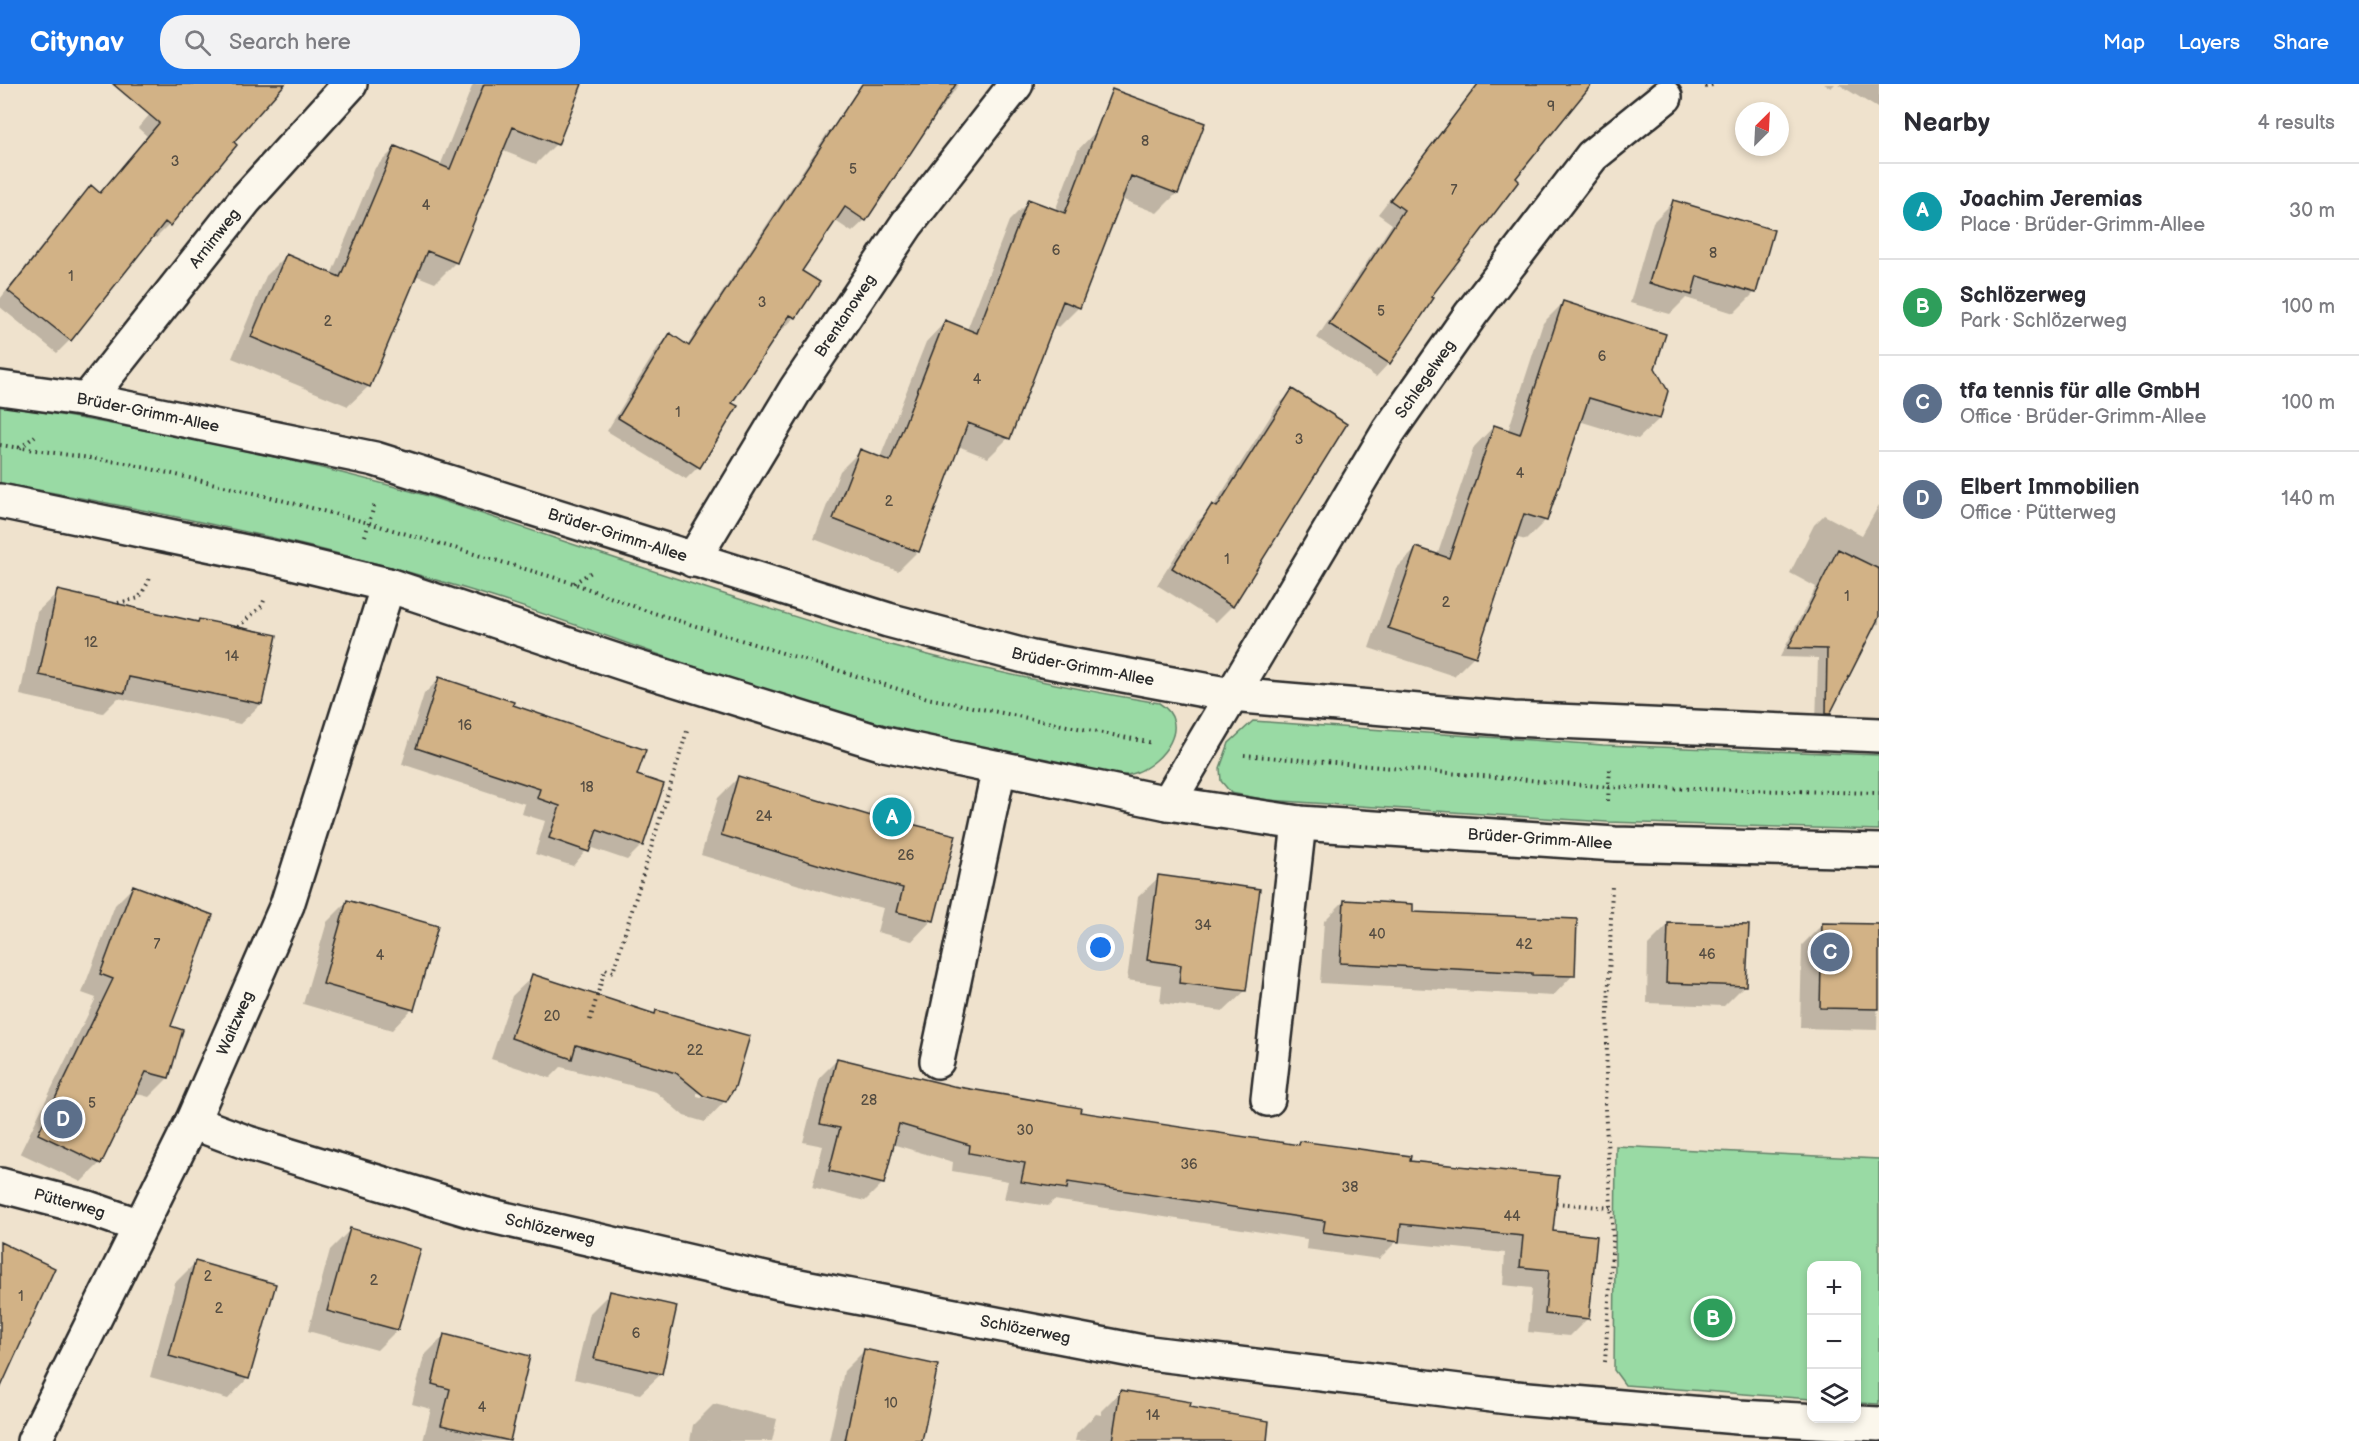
<!DOCTYPE html>
<html lang="en">
<head>
<meta charset="utf-8">
<style>
	:root { --surface:#fff; --page:#f2f2f3; --text:#2b2b33; --muted:#7c7c81; --line:#e1e1e2; --accent:#1a73e8 }
	body { margin:0; font-family:"Balsamiq Sans",sans-serif; background:var(--page); color:var(--text) }
	.controls { position:absolute; right:18px; bottom:18px; display:grid; overflow:hidden; border-radius:12px; box-shadow:0 3px 9px #0003 }
	.controls button { width:54px; height:54px; display:grid; place-items:center; padding:0; border:0; border-bottom:2px solid var(--line); background:var(--surface); color:var(--text); font:30px sans-serif }
	.compass { position:absolute; left:1735px; top:18px; width:54px; height:54px; border-radius:50%; background:var(--surface); box-shadow:0 3px 9px #0003; rotate:24deg }
	.you { position:absolute; left:1101px; top:864px; width:21px; height:21px; margin:-15px; border:4px solid #fff; border-radius:50%; background:#1a73e8; box-shadow:0 0 0 9px #1a73e833 }
	.badge { display:grid; place-items:center; width:39px; height:39px; border-radius:50%; background:var(--accent); color:#fff; font-size:20px; font-weight:700 }
	.pin { position:absolute; translate:-50% -50%; border:3px solid #fff; box-shadow:0 2px 6px #0006 }
	.list { margin:0; padding:0; list-style:none }
	h2 { display:flex; justify-content:space-between; align-items:center; height:78px; margin:0; padding:0 24px; font-size:26px }
	h2 small { font-size:20px; font-weight:400; color:var(--muted) }
	.list li { display:grid; grid-template-columns:39px 1fr auto; gap:18px; align-items:center; box-sizing:border-box; height:96px; padding:0 24px; border-top:2px solid var(--line) }
	.list b { display:block; font-size:22px; white-space:nowrap }
	.list p { margin:0; font-size:20px; white-space:nowrap; color:var(--muted) }
	.list em { font-size:20px; font-style:normal; color:var(--muted) }
	.icon { flex:none; width:33px; height:33px; fill:none; stroke:currentColor; stroke-width:2; stroke-linecap:round; stroke-linejoin:round }
	.map { position:relative; flex:none; width:1879px; height:1357px; overflow:hidden }
	header { display:flex; align-items:center; gap:36px; box-sizing:border-box; height:84px; padding:0 30px; background:var(--accent); color:#fff }
	header strong { font-size:28px }
	nav { display:flex; gap:33px; margin-inline-start:auto; font-size:21px }
	.search { width:420px; height:54px; background:var(--page); display:flex; align-items:center; gap:15px; box-sizing:border-box; padding:0 21px; border-radius:24px; color:var(--muted); font-size:22px }
	main { display:flex }
	aside { flex:1; background:var(--surface) }
	.map>svg:first-child { display:block }
	.green { fill:#99daa4; stroke:#628268; stroke-width:1.5 }
	.shadow { fill:#0003; fill-rule:evenodd }
	.building { fill:#d2b286; stroke:#2b2b2b; stroke-width:1.5 }
	.lines { fill:none; stroke-linecap:round; stroke-linejoin:round }
	.minor-casing { stroke:#2b2b2b; stroke-width:38 }
	.path { stroke:#2b2b2b; stroke-width:4; stroke-dasharray:1.5 4.5; stroke-linecap:butt }
	.minor { stroke:#fbf7ec; stroke-width:33 }
	.labels { text-anchor:middle; dominant-baseline:central; stroke-width:4.5; stroke-linejoin:round; paint-order:stroke }
	.number-label { font-size:14px; fill:#554d42 }
	.street-label { font-size:16px; fill:#2b2b2b; stroke:#fbf7ec }
</style>
</head>
<body>
<header>
<strong>Citynav</strong>
<div class="search"><svg class="icon" aria-label="search" viewBox="0 0 24 24"><circle cx="10" cy="10" r="6"/><path d="M15 15l6 6"/></svg>Search here</div>
<nav><a>Map</a><a>Layers</a><a>Share</a></nav>
</header>
<main>
<div class="map">
<svg width="1879" height="1357" viewBox="0 0 1879 1357">
	<rect width="100%" height="100%" fill="#efe2cd"/>
	<filter id="ink" filterUnits="userSpaceOnUse"><feTurbulence type="fractalNoise" baseFrequency=".0167" numOctaves="2"/><feDisplacementMap in="SourceGraphic" scale="12" xChannelSelector="R" yChannelSelector="G"/><feConvolveMatrix kernelMatrix="1 2 1 2 8 2 1 2 1" color-interpolation-filters="sRGB"/></filter>
	<g filter="url(#ink)">
		<!-- green -->
		<path class="green" d="M 0,321 C 144,344 288,372 428,412 C 568,458 708,507 848,549 C 950,579 1055,602 1159,619 C 1193,640 1163,679 1135,689 C 1111,697 1082,686 1059,681 C 995,667 930,653 867,636 C 818,622 769,606 720,591 C 633,563 548,529 460,503 C 309,458 155,427 0,399 Z
			M 1253,637 L 1603,661 L 1879,671 L 1879,746 L 1607,738 L 1267,716 L 1231,709 L 1221,697 L 1220,684 L 1229,659 Z
			M 1616,1062 L 1879,1075 L 1879,1320 L 1857,1319 L 1856,1182 L 1812,1182 L 1811,1315 L 1625,1301 L 1614,1286 Z"/>
		<!-- shadow -->
		<path class="shadow" d="M 176,0 L 282,0 L 232,58 L 169,141 L 156,154 L 153,151 L 70,256 L 57,269 L 0,223 L 0,215 L 78,116 L 91,103 L 99,110 L 147,52 L 138,44 Z
			M 473,0 L 580,0 L 556,60 L 536,80 L 501,66 L 455,179 L 435,199 L 415,191 L 369,302 L 348,322 L 232,274 L 266,192 L 286,172 L 331,191 L 375,84 L 395,64 L 440,82 Z
			M 873,0 L 959,0 L 937,31 L 926,43 L 865,136 L 852,148 L 834,136 L 800,187 L 795,233 L 783,245 L 780,244 L 730,319 L 698,383 L 686,395 L 607,347 L 658,263 L 670,251 L 687,262 L 828,48 Z
			M 1479,0 L 1590,0 L 1514,94 L 1429,213 L 1432,215 L 1389,279 L 1376,293 L 1317,254 L 1392,140 L 1378,130 Z
			M 1824,0 L 1835,0 L 1831,4 Z
			M 1838,0 L 1879,0 L 1879,25 Z
			M 1097,46 L 1177,109 L 1157,129 L 1121,115 L 1079,223 L 1059,243 L 1053,241 L 1008,354 L 988,374 L 958,362 L 918,467 L 898,487 L 814,455 L 840,387 L 860,367 L 880,374 L 926,258 L 945,238 L 967,246 L 1009,137 L 1029,117 L 1055,127 L 1078,66 Z
			M 1673,118 L 1755,208 L 1734,229 L 1686,214 L 1670,230 L 1630,219 L 1653,138 Z
			M 1563,219 L 1653,284 L 1659,335 L 1638,355 L 1579,337 L 1546,436 L 1526,456 L 1514,453 L 1474,572 L 1454,592 L 1369,564 L 1396,485 L 1416,465 L 1437,472 L 1474,363 L 1494,342 L 1508,347 L 1543,239 Z
			M 1293,307 L 1345,340 L 1232,522 L 1216,538 L 1157,501 L 1197,438 L 1213,423 L 1277,322 Z
			M 1879,421 L 1879,541 L 1874,539 L 1829,629 L 1816,639 L 1818,574 L 1780,573 L 1816,503 L 1790,489 L 1814,441 L 1824,431 L 1862,451 Z
			M 58,508 L 261,620 L 240,640 L 118,614 L 103,629 L 20,611 L 37,528 Z
			M 439,595 L 635,692 L 642,761 L 627,776 L 589,763 L 573,782 L 535,770 L 545,737 L 522,730 L 525,720 L 402,680 L 424,610 Z
			M 739,693 L 870,733 L 932,836 L 912,857 L 877,848 L 883,824 L 829,810 L 701,771 L 718,714 Z
			M 1159,793 L 1245,907 L 1224,927 L 1160,919 L 1162,901 L 1127,896 L 1138,813 Z
			M 134,802 L 169,943 L 168,994 L 149,1013 L 134,1009 L 100,1079 L 81,1098 L 20,1069 L 96,914 L 82,909 L 115,821 Z
			M 1344,817 L 1411,829 L 1573,891 L 1553,912 L 1320,899 L 1324,837 Z
			M 347,818 L 412,925 L 392,946 L 303,920 L 327,838 Z
			M 1669,840 L 1745,901 L 1724,922 L 1647,919 L 1648,861 Z
			M 1822,841 L 1879,842 L 1877,946 L 1800,944 L 1802,861 Z
			M 533,892 L 653,931 L 657,927 L 725,1017 L 705,1038 L 684,1032 L 656,1008 L 561,983 L 550,994 L 491,975 L 512,912 ZM 697,1009 L 718,1014 L 718,1017 L 697,1012 Z
			M 838,975 L 953,1004 L 1078,1029 L 1297,1062 L 1300,1058 L 1408,1079 L 1552,1149 L 1588,1234 L 1570,1252 L 1528,1248 L 1532,1204 L 1503,1201 L 1505,1169 L 1396,1158 L 1379,1175 L 1306,1165 L 1307,1155 L 1054,1116 L 1048,1122 L 1004,1115 L 1008,1097 L 952,1087 L 953,1078 L 892,1060 L 882,1100 L 865,1117 L 812,1104 L 823,1062 L 803,1058 L 820,993 Z
			M 350,1146 L 397,1246 L 377,1266 L 308,1247 L 330,1166 Z
			M 195,1179 L 248,1294 L 228,1315 L 150,1293 L 175,1199 Z
			M 610,1209 L 661,1290 L 640,1310 L 574,1295 L 590,1229 Z
			M 444,1252 L 529,1273 L 508,1357 L 423,1357 L 431,1325 L 412,1320 L 424,1272 Z
			M 864,1267 L 920,1357 L 829,1357 L 844,1287 Z
			M 1120,1308 L 1183,1357 L 1075,1357 L 1077,1349 L 1096,1330 L 1101,1331 L 1101,1327 Z
			M 714,1320 L 777,1335 L 772,1357 L 690,1357 L 693,1341 Z"/>
		<!-- building -->
		<path class="building" d="M 113,0 L 285,0 L 234,58 L 237,61 L 170,142 L 165,138 L 71,257 L 8,207 L 91,101 L 100,109 L 159,39 Z
			M 484,0 L 582,0 L 558,61 L 513,43 L 457,179 L 427,167 L 370,303 L 251,253 L 286,170 L 340,193 L 395,62 L 450,85 Z
			M 862,0 L 956,0 L 866,137 L 845,123 L 802,187 L 820,198 L 796,234 L 790,231 L 732,319 L 738,322 L 700,384 L 618,334 L 670,249 L 689,262 Z
			M 1478,0 L 1592,0 L 1516,94 L 1519,97 L 1431,213 L 1434,214 L 1390,280 L 1329,240 L 1404,126 L 1390,116 Z
			M 1112,5 L 1205,39 L 1178,110 L 1131,92 L 1080,224 L 1063,217 L 1010,355 L 968,339 L 919,468 L 833,435 L 860,365 L 890,377 L 945,236 L 977,249 L 1028,115 L 1065,129 Z
			M 1673,116 L 1774,146 L 1756,209 L 1697,192 L 1692,211 L 1649,199 Z
			M 1563,217 L 1666,250 L 1655,284 L 1668,307 L 1660,335 L 1589,314 L 1547,437 L 1524,430 L 1476,573 L 1388,544 L 1416,463 L 1449,474 L 1494,341 L 1520,350 Z
			M 1292,305 L 1347,340 L 1233,523 L 1172,484 L 1212,420 L 1217,423 Z
			M 1838,465 L 1879,485 L 1879,533 L 1830,630 L 1826,630 L 1827,565 L 1788,564 Z
			M 57,506 L 198,538 L 199,535 L 277,551 L 262,620 L 129,593 L 125,609 L 39,591 Z
			M 439,593 L 514,618 L 513,621 L 646,666 L 637,691 L 664,700 L 643,762 L 597,746 L 589,768 L 549,754 L 560,722 L 537,714 L 540,705 L 416,664 Z
			M 738,692 L 871,732 L 871,730 L 956,751 L 934,837 L 897,828 L 903,804 L 850,790 L 721,751 Z
			M 1158,791 L 1260,805 L 1246,907 L 1179,899 L 1181,881 L 1147,876 Z
			M 133,801 L 213,831 L 171,942 L 183,946 L 169,994 L 146,988 L 101,1080 L 38,1050 L 113,895 L 100,890 Z
			M 347,816 L 438,842 L 414,926 L 323,900 Z
			M 1344,816 L 1413,820 L 1413,828 L 1577,835 L 1575,892 L 1532,891 L 1532,889 L 1340,879 Z
			M 1668,839 L 1749,841 L 1746,902 L 1666,899 Z
			M 1822,839 L 1879,840 L 1879,925 L 1820,924 Z
			M 532,890 L 655,930 L 656,926 L 750,952 L 735,1003 L 726,1018 L 704,1012 L 676,989 L 576,961 L 572,975 L 511,954 Z
			M 837,974 L 953,1002 L 1081,1024 L 1080,1028 L 1299,1061 L 1300,1057 L 1411,1072 L 1410,1077 L 1559,1092 L 1553,1147 L 1597,1152 L 1589,1235 L 1545,1230 L 1549,1186 L 1520,1183 L 1523,1152 L 1401,1140 L 1399,1158 L 1323,1148 L 1325,1137 L 1068,1098 L 1067,1105 L 1021,1098 L 1025,1079 L 969,1069 L 970,1061 L 899,1040 L 884,1100 L 829,1087 L 840,1044 L 820,1040 Z
			M 350,1144 L 421,1165 L 398,1246 L 327,1227 Z
			M 0,1158 L 55,1184 L 0,1305 Z
			M 195,1177 L 276,1200 L 249,1295 L 169,1272 Z
			M 610,1207 L 677,1222 L 662,1290 L 594,1275 Z
			M 444,1250 L 530,1272 L 510,1357 L 441,1341 L 450,1305 L 432,1300 Z
			M 864,1265 L 938,1281 L 922,1357 L 845,1357 Z
			M 1120,1306 L 1191,1318 L 1190,1323 L 1269,1337 L 1267,1357 L 1112,1357 Z"/>
		<g class="lines">
			<!-- minor casing -->
			<g class="minor-casing">
				<g id="minor">
					<path id="s1" d="M 0,304 L 87,316 L 375,375 L 888,536 L 1032,574 L 1231,611 L 1513,635 L 1879,651"/>
					<path id="s2" d="M 87,316 L 245,116 L 350,0"/>
					<path id="s3" d="M 0,417 L 280,475 L 388,501 L 635,583 L 884,660 L 1168,719 L 1299,739 L 1615,760 L 1879,767"/>
					<path id="s4" d="M 693,476 L 796,305 L 907,140 L 1016,0"/>
					<path id="s5" d="M 1168,719 L 1389,347 L 1471,230 L 1592,72 L 1665,13"/>
					<path d="M 937,977 L 999,684"/>
					<path d="M 1268,1015 L 1299,739"/>
					<path id="s6" d="M 192,1038 L 248,1059 L 483,1130 L 778,1198 L 1142,1268 L 1516,1314 L 1738,1333 L 1879,1340"/>
					<path id="s7" d="M 0,1101 L 88,1124 L 140,1142"/>
					<path id="s8" d="M 34,1357 L 192,1038 L 287,821 L 388,501"/>
				</g>
			</g>
			<!-- path -->
			<path class="path" d="M 1705,3 L 1716,0
				M 0,361 L 125,379 L 254,409 L 369,439 L 573,499 L 641,525 L 927,614 L 1153,659
				M 20,364 L 35,352
				M 365,452 L 375,419
				M 574,499 L 593,487
				M 118,519 L 139,514 L 149,497 L 150,491
				M 238,543 L 262,522 L 265,514
				M 1244,671 L 1608,703 L 1879,709
				M 1608,717 L 1610,682
				M 590,936 L 605,885 L 613,888 L 688,644
				M 1556,1119 L 1611,1124
				M 1605,1278 L 1613,1154 L 1605,1023 L 1612,801"/>
			<!-- minor -->
			<use href="#minor" class="minor"/>
		</g>
	</g>
	<g class="labels">
		<!-- number labels -->
		<g class="number-label">
			<text x="1551" y="22">9</text>
			<text x="1145" y="57">8</text>
			<text x="175" y="77">3</text>
			<text x="853" y="85">5</text>
			<text x="1454" y="106">7</text>
			<text x="426" y="121">4</text>
			<text x="1056" y="166">6</text>
			<text x="1713" y="169">8</text>
			<text x="71" y="192">1</text>
			<text x="762" y="218">3</text>
			<text x="1381" y="227">5</text>
			<text x="328" y="237">2</text>
			<text x="1602" y="272">6</text>
			<text x="977" y="295">4</text>
			<text x="678" y="328">1</text>
			<text x="1299" y="355">3</text>
			<text x="1520" y="389">4</text>
			<text x="889" y="417">2</text>
			<text x="1227" y="475">1</text>
			<text x="1847" y="512">1</text>
			<text x="1446" y="518">2</text>
			<text x="91" y="558">12</text>
			<text x="232" y="572">14</text>
			<text x="465" y="641">16</text>
			<text x="587" y="703">18</text>
			<text x="764" y="732">24</text>
			<text x="906" y="771">26</text>
			<text x="1203" y="841">34</text>
			<text x="1377" y="850">40</text>
			<text x="157" y="860">7</text>
			<text x="1524" y="860">42</text>
			<text x="1707" y="870">46</text>
			<text x="380" y="871">4</text>
			<text x="552" y="932">20</text>
			<text x="695" y="966">22</text>
			<text x="869" y="1016">28</text>
			<text x="92" y="1019">5</text>
			<text x="1025" y="1046">30</text>
			<text x="1189" y="1080">36</text>
			<text x="1350" y="1103">38</text>
			<text x="1512" y="1132">44</text>
			<text x="208" y="1192">2</text>
			<text x="374" y="1196">2</text>
			<text x="21" y="1212">1</text>
			<text x="219" y="1224">2</text>
			<text x="636" y="1249">6</text>
			<text x="891" y="1319">10</text>
			<text x="482" y="1323">4</text>
			<text x="1153" y="1331">14</text>
		</g>
		<!-- street labels -->
		<g class="street-label">
			<text stroke="none"><textPath href="#s2" startOffset="206">Arnimweg</textPath></text>
			<text stroke="none"><textPath href="#s4" startOffset="288">Brentanoweg</textPath></text>
			<text stroke="none"><textPath href="#s5" startOffset="496">Schlegelweg</textPath></text>
			<text stroke="none"><textPath href="#s1" startOffset="150">Brüder-Grimm-Allee</textPath></text>
			<text stroke="none"><textPath href="#s1" startOffset="636">Brüder-Grimm-Allee</textPath></text>
			<text stroke="none"><textPath href="#s1" startOffset="1120">Brüder-Grimm-Allee</textPath></text>
			<text stroke="none"><textPath href="#s3" startOffset="1582">Brüder-Grimm-Allee</textPath></text>
			<text stroke="none"><textPath href="#s8" startOffset="464">Waitzweg</textPath></text>
			<text stroke="none"><textPath href="#s7" startOffset="72">Pütterweg</textPath></text>
			<text stroke="none"><textPath href="#s6" startOffset="374">Schlözerweg</textPath></text>
			<text stroke="none"><textPath href="#s6" startOffset="860">Schlözerweg</textPath></text>
		</g>
	</g>
</svg>
<div class="controls">
<button>+</button>
<button>−</button>
<button><svg class="icon" aria-label="layers" viewBox="0 0 24 24"><path d="M12 4l9 5-9 5-9-5zM3 14l9 5 9-5"/></svg></button>
</div>
<svg class="compass" viewBox="-18 -18 36 36"><path d="M0-13l5 13h-10z" fill="#e53935"/><path d="M0 13l5-13h-10z" fill="#7c7c81"/></svg>
<div class="you"></div>
<div class="pin badge" style="left:892px;top:733px;background:#0f9aa8">A</div>
<div class="pin badge" style="left:1713px;top:1234px;background:#2e9e5b">B</div>
<div class="pin badge" style="left:1830px;top:868px;background:#5c6f8a">C</div>
<div class="pin badge" style="left:63px;top:1035px;background:#5c6f8a">D</div>
</div>
<aside>
<h2>Nearby<small>4 results</small></h2>
<ul class="list">
<li><span class="badge" style="background:#0f9aa8">A</span><div><b>Joachim Jeremias</b><p>Place · Brüder-Grimm-Allee</p></div><em>30 m</em></li>
<li><span class="badge" style="background:#2e9e5b">B</span><div><b>Schlözerweg</b><p>Park · Schlözerweg</p></div><em>100 m</em></li>
<li><span class="badge" style="background:#5c6f8a">C</span><div><b>tfa tennis für alle GmbH</b><p>Office · Brüder-Grimm-Allee</p></div><em>100 m</em></li>
<li><span class="badge" style="background:#5c6f8a">D</span><div><b>Elbert Immobilien</b><p>Office · Pütterweg</p></div><em>140 m</em></li>
</ul>
</aside>
</main>
</body>
</html>
